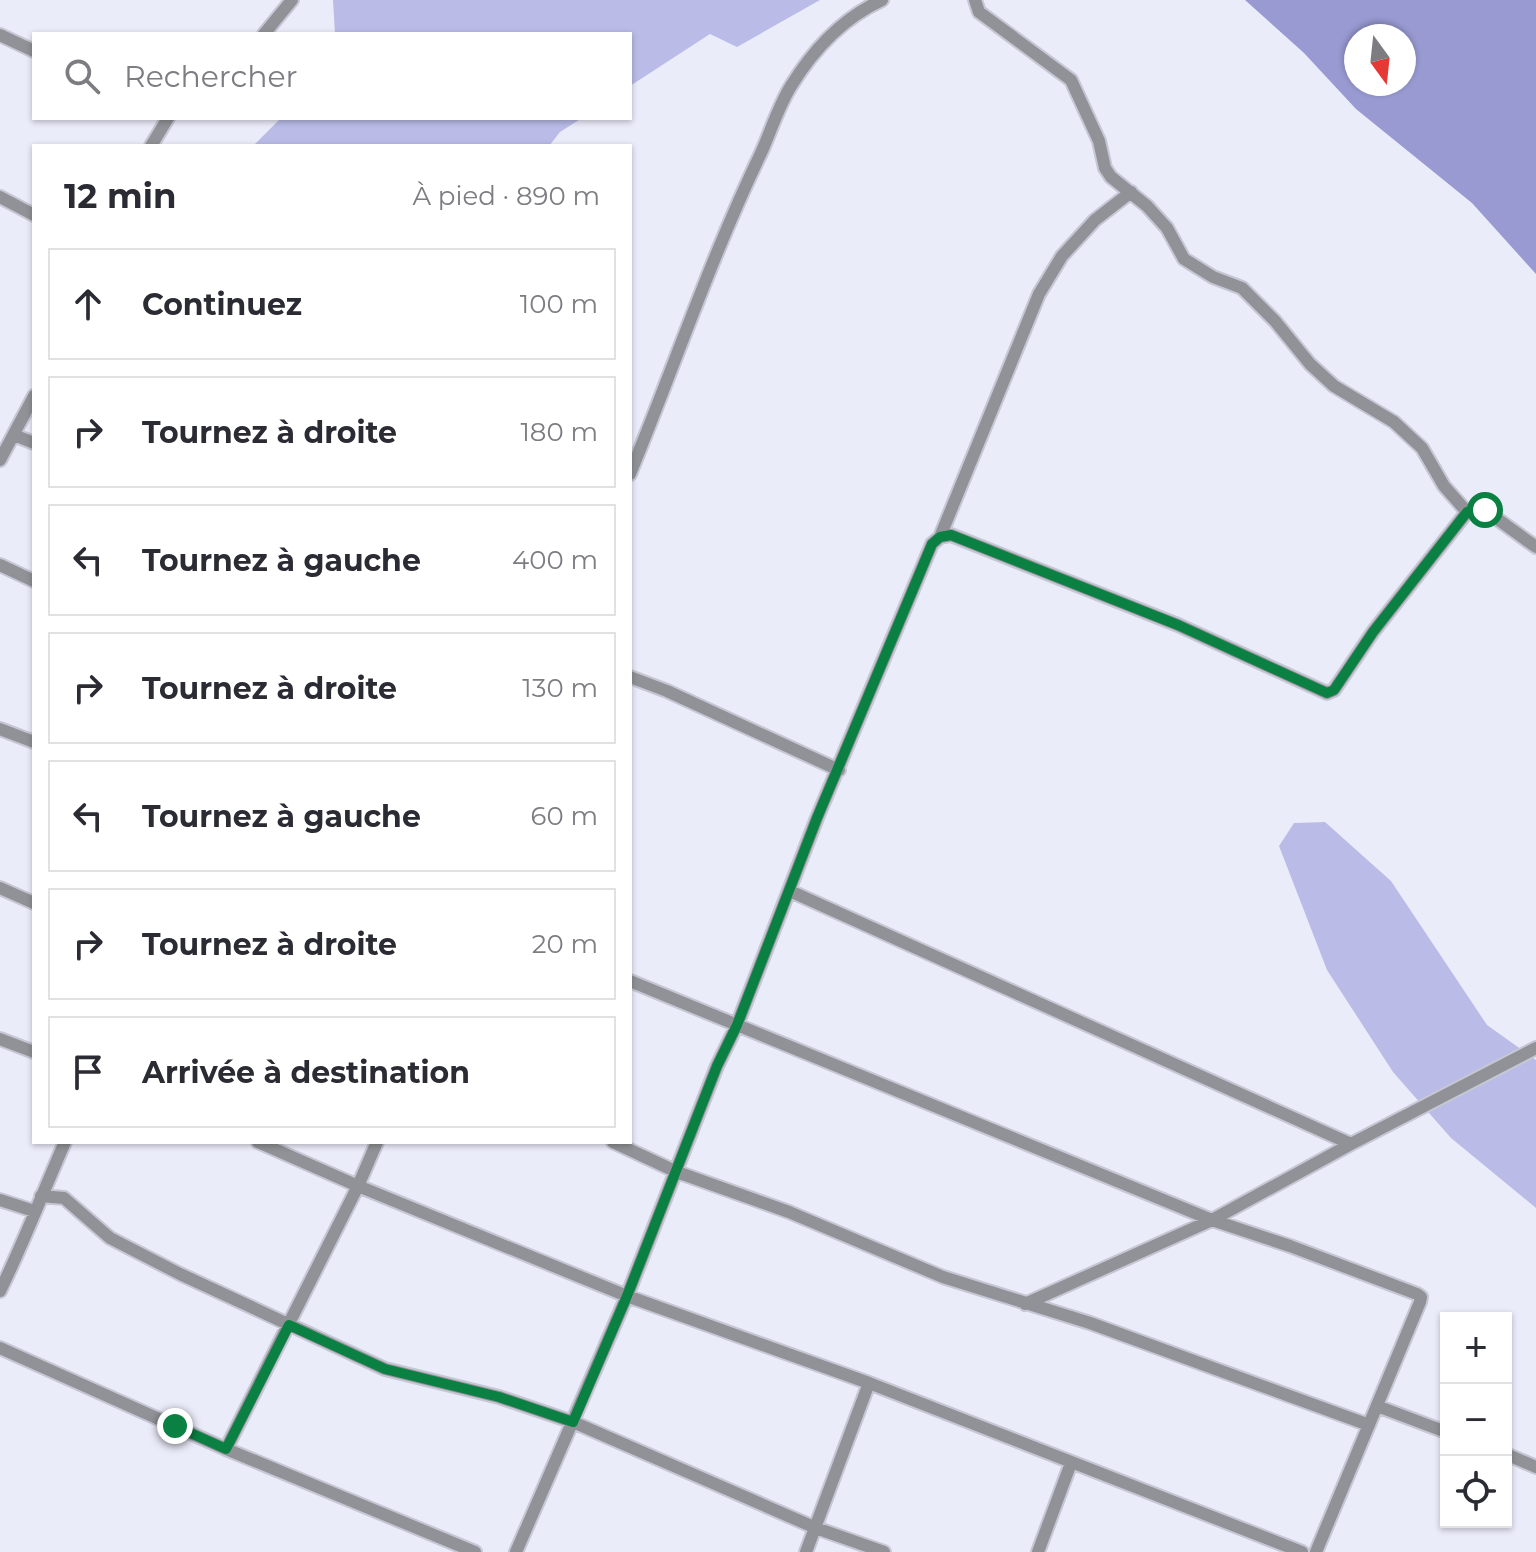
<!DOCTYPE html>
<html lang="fr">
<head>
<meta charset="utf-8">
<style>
	:root { --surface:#fff; --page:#f7f7f7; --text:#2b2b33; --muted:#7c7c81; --line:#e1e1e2 }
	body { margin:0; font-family:Montserrat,sans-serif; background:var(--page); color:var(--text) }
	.controls { position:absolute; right:24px; bottom:24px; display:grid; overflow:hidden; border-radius:0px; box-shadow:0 2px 6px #0004 }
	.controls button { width:72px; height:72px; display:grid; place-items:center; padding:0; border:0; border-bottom:2px solid var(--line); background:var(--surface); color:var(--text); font:40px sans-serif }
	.compass { position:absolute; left:1344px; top:24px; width:72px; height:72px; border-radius:50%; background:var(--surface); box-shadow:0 2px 6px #0004; rotate:165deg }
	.stop { position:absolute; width:24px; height:24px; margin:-18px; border:6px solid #0b8043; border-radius:50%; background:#fff }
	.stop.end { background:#0b8043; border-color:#fff; box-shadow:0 2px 8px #0008 }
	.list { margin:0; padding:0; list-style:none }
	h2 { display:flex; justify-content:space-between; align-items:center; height:104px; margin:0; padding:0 32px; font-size:34px }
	h2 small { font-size:26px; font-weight:400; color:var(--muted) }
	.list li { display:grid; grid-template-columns:52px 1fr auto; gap:24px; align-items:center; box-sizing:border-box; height:112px; margin:0 16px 16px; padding:0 16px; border:2px solid var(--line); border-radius:0px }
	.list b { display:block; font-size:30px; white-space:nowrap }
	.list em { font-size:26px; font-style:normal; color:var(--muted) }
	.icon { flex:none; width:44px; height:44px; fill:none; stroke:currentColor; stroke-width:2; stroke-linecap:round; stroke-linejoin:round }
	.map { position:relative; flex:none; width:1536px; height:1552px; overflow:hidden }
	.search { position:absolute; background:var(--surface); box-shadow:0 2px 6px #0004; left:32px; top:32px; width:600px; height:88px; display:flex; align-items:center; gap:20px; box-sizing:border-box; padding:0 28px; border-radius:0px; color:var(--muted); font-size:30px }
	.panel { position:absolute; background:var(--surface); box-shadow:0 2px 6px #0004; left:32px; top:144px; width:600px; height:1000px; border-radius:0px }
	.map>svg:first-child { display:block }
	.green { fill:#babce7 }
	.water { fill:#989ad1; fill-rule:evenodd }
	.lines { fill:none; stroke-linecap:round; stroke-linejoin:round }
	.minor-casing { stroke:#c6c7d4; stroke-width:16 }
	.minor { stroke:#919297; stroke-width:12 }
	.route { stroke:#0b8043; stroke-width:10 }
</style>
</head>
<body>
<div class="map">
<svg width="1536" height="1552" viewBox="0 0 1536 1552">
	<rect width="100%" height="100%" fill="#ebecfa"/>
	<!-- green -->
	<path class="green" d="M 333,0 L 820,0 L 737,47 L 710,34 L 630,86 L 630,34 L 335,34 Z
		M 281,118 L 582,118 L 560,132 L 549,146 L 253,146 Z
		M 1325,822 L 1391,881 L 1487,1025 L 1536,1060 L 1536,1208 L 1451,1138 L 1393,1072 L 1327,970 L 1279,846 L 1294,823 Z"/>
	<!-- water -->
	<path class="water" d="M 1245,0 L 1536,0 L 1536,274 L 1472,203 L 1356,109 L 1304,53 ZM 1356,36 L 1404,36 L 1404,84 L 1356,84 Z"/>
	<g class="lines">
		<!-- minor casing -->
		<g class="minor-casing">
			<path id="minor" d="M 975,0 L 979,12 L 1071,80 L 1099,141 L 1105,168 L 1111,177 L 1147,206 L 1167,228 L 1184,259 L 1213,277 L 1242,288 L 1275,321 L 1310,364 L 1334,386 L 1394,422 L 1422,448 L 1444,486 L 1467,512
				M 264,34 L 292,0
				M 0,35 L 34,51
				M 151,146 L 168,118
				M 0,197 L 34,215
				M 14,435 L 34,443
				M 0,460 L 34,396
				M 630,474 C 674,367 711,257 761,153 C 771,131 778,107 791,86 C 813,50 843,18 882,0
				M 940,537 L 1039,294 L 1062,256 L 1095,220 L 1131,192
				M 0,565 L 34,581
				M 630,677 L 667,691 L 839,770
				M 0,729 L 34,742
				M 0,888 L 34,903
				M 790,891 L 1351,1144
				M 630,981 L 1212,1220 L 1290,1246 L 1417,1294 L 1421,1297 L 1420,1302 L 1316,1552
				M 0,1039 L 34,1052
				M 258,1142 L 358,1186 L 627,1296 L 869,1383 L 1302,1552
				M 613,1142 L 677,1172 L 789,1212 L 943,1277 L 1090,1323 L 1369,1425
				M 41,1196 L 64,1198 L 110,1238 L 180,1274 L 385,1369 L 499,1397 L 573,1422 L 816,1528 L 884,1552
				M 0,1200 L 34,1211
				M 0,1291 C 24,1242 43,1192 65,1142
				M 1025,1304 L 1212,1220 L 1351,1144 L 1536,1048
				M 0,1348 L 226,1449 L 475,1552
				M 1377,1406 L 1446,1432
				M 226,1449 L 358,1186 L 377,1142
				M 1506,1454 L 1536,1467
				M 516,1552 L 627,1296 L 717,1066 L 737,1025 L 817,818 L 932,544 L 940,537 L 951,535 L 1178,625 L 1327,693 L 1334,690 L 1373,632 L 1467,512 L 1476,508 L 1485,510 L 1536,547
				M 806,1552 L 869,1383
				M 1038,1552 L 1071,1463"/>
		</g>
		<!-- minor -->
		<use href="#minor" class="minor"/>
	</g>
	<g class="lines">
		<!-- route -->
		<path class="route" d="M 175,1426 L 226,1449 L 289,1325 L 385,1369 L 499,1397 L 573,1422 L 627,1296 L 717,1066 L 737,1025 L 817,818 L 932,544 L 940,537 L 951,535 L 1178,625 L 1327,693 L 1334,690 L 1373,632 L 1467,512 L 1476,508 L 1485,510"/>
	</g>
</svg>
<div class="controls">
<button>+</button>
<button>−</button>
<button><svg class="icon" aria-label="locate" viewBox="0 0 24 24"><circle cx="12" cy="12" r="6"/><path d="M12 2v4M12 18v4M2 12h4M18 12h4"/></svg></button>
</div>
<svg class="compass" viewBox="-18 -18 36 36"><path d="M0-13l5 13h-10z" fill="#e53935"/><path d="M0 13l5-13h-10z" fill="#7c7c81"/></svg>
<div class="stop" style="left:1485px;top:510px"></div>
<div class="stop end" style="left:175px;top:1426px"></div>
<div class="search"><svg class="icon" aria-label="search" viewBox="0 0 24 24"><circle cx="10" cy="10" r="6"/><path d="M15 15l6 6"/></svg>Rechercher</div>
<section class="panel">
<h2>12 min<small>À pied · 890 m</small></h2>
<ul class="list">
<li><svg class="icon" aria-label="ahead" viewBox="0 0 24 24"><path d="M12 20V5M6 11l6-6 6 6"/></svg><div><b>Continuez</b></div><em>100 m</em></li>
<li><svg class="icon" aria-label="right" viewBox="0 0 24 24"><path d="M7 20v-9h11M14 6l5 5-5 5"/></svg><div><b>Tournez à droite</b></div><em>180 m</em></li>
<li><svg class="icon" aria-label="left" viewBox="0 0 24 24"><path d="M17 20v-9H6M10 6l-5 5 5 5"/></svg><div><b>Tournez à gauche</b></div><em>400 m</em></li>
<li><svg class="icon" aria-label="right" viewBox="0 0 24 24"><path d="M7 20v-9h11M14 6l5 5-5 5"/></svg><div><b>Tournez à droite</b></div><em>130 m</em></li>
<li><svg class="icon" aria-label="left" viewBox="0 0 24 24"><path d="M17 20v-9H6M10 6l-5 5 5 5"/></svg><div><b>Tournez à gauche</b></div><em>60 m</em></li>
<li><svg class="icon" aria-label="right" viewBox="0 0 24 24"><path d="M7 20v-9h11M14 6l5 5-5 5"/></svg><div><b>Tournez à droite</b></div><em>20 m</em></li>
<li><svg class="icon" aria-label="arrive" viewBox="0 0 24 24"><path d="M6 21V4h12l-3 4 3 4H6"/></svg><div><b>Arrivée à destination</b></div></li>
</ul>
</section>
</div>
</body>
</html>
